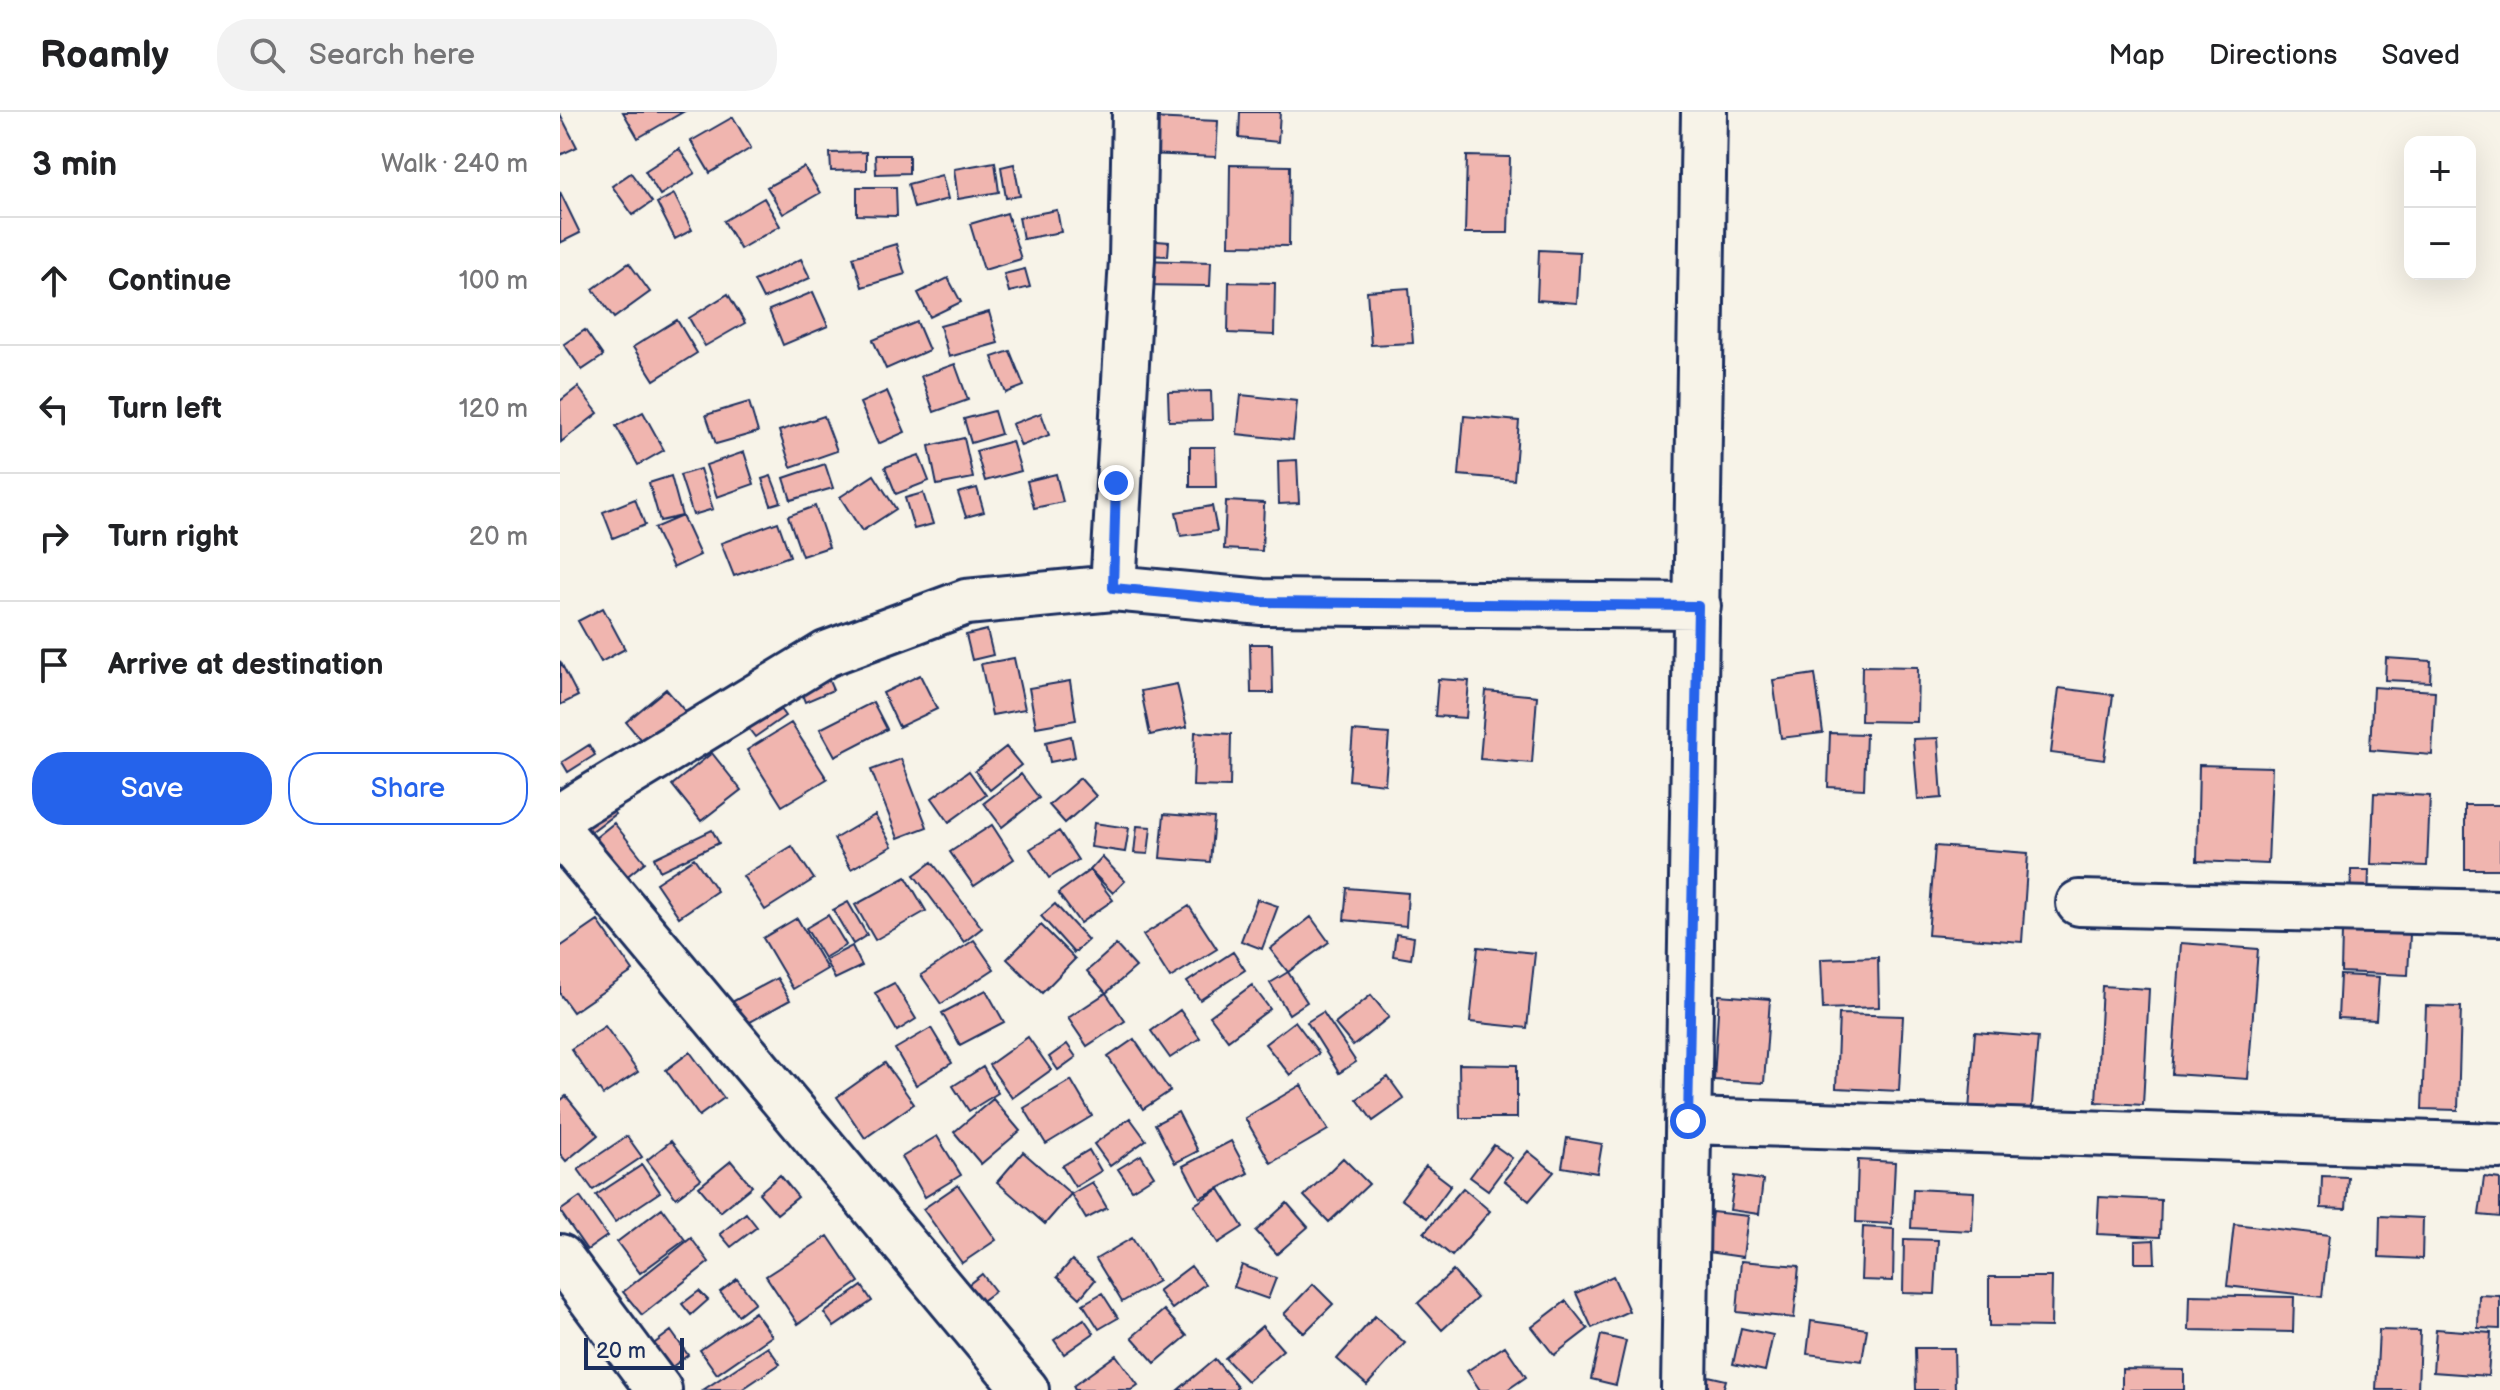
<!DOCTYPE html>
<html lang="en">
<head>
<meta charset="utf-8">
<style>
	:root { --surface:#fff; --page:#f2f2f2; --text:#202124; --muted:#757577; --line:#e0e0e0; --accent:#2563eb }
	body { margin:0; font-family:"Balsamiq Sans",sans-serif; background:var(--page); color:var(--text) }
	.controls { position:absolute; right:24px; top:24px; display:grid; overflow:hidden; border-radius:16px; box-shadow:0 8px 32px #0002 }
	.controls button { width:72px; height:72px; display:grid; place-items:center; padding:0; border:0; border-bottom:2px solid var(--line); background:var(--surface); color:var(--text); font:40px sans-serif }
	.scale { position:absolute; left:24px; bottom:20px; width:100px; box-sizing:border-box; padding-left:8px; border:4px solid #1b2f5e; border-top:0; font-size:22px; line-height:28px; white-space:nowrap; color:#1b2f5e; -webkit-text-stroke:6px #f7f3e8; paint-order:stroke }
	.stop { position:absolute; width:24px; height:24px; margin:-18px; border:6px solid #2563eb; border-radius:50%; background:#fff }
	.stop.end { background:#2563eb; border-color:#fff; box-shadow:0 2px 8px #0008 }
	.list { margin:0; padding:0; list-style:none }
	h2 { display:flex; justify-content:space-between; align-items:center; height:104px; margin:0; padding:0 32px; font-size:34px }
	h2 small { font-size:26px; font-weight:400; color:var(--muted) }
	.list li { display:grid; grid-template-columns:52px 1fr auto; gap:24px; align-items:center; box-sizing:border-box; height:128px; padding:0 32px; border-top:2px solid var(--line) }
	.list b { display:block; font-size:30px; white-space:nowrap }
	.list em { font-size:26px; font-style:normal; color:var(--muted) }
	.actions { display:flex; gap:16px; padding:24px 32px }
	.actions a { flex:1; padding:18px 0; border:2px solid var(--accent); border-radius:32px; text-align:center; font-size:28px; color:var(--accent) }
	.actions .main { background:var(--accent); color:#fff }
	.icon { flex:none; width:44px; height:44px; fill:none; stroke:currentColor; stroke-width:2; stroke-linecap:round; stroke-linejoin:round }
	.map { position:relative; flex:none; width:1940px; height:1278px; overflow:hidden }
	header { display:flex; align-items:center; gap:48px; box-sizing:border-box; height:112px; padding:0 40px; background:var(--surface); border-bottom:2px solid var(--line) }
	header strong { font-size:38px }
	nav { display:flex; gap:44px; margin-inline-start:auto; font-size:28px }
	.search { width:560px; height:72px; background:var(--page); display:flex; align-items:center; gap:20px; box-sizing:border-box; padding:0 28px; border-radius:32px; color:var(--muted); font-size:30px }
	main { display:flex }
	aside { flex:1; background:var(--surface) }
	.map>svg:first-child { display:block }
	.building { fill:#f0b5af; stroke:#1b2f5e; stroke-width:2 }
	.lines { fill:none; stroke-linecap:round; stroke-linejoin:round }
	.minor-casing { stroke:#1b2f5e; stroke-width:50 }
	.minor { stroke:#f7f3e8; stroke-width:44 }
	.route { stroke:#2563eb; stroke-width:10 }
</style>
</head>
<body>
<header>
<strong>Roamly</strong>
<div class="search"><svg class="icon" aria-label="search" viewBox="0 0 24 24"><circle cx="10" cy="10" r="6"/><path d="M15 15l6 6"/></svg>Search here</div>
<nav><a>Map</a><a>Directions</a><a>Saved</a></nav>
</header>
<main>
<aside>
<h2>3 min<small>Walk · 240 m</small></h2>
<ul class="list">
<li><svg class="icon" aria-label="ahead" viewBox="0 0 24 24"><path d="M12 20V5M6 11l6-6 6 6"/></svg><div><b>Continue</b></div><em>100 m</em></li>
<li><svg class="icon" aria-label="left" viewBox="0 0 24 24"><path d="M17 20v-9H6M10 6l-5 5 5 5"/></svg><div><b>Turn left</b></div><em>120 m</em></li>
<li><svg class="icon" aria-label="right" viewBox="0 0 24 24"><path d="M7 20v-9h11M14 6l5 5-5 5"/></svg><div><b>Turn right</b></div><em>20 m</em></li>
<li><svg class="icon" aria-label="arrive" viewBox="0 0 24 24"><path d="M6 21V4h12l-3 4 3 4H6"/></svg><div><b>Arrive at destination</b></div></li>
</ul>
<div class="actions"><a class="main">Save</a><a>Share</a></div>
</aside>
<div class="map">
<svg width="1940" height="1278" viewBox="0 0 1940 1278">
	<rect width="100%" height="100%" fill="#f7f3e8"/>
	<filter id="ink" filterUnits="userSpaceOnUse"><feTurbulence type="fractalNoise" baseFrequency=".0125" numOctaves="2"/><feDisplacementMap in="SourceGraphic" scale="16" xChannelSelector="R" yChannelSelector="G"/><feConvolveMatrix kernelMatrix="1 2 1 2 8 2 1 2 1" color-interpolation-filters="sRGB"/></filter>
	<g filter="url(#ink)">
		<!-- building -->
		<path class="building" d="M 63,0 L 123,0 L 78,26 Z
			M 680,0 L 720,0 L 718,30 L 679,26 Z
			M 0,2 L 17,35 L 0,43 Z
			M 173,5 L 191,36 L 150,61 L 131,29 Z
			M 589,6 L 658,9 L 656,45 L 587,42 Z
			M 119,37 L 135,61 L 100,83 L 85,59 Z
			M 306,40 L 306,58 L 271,59 L 270,41 Z
			M 315,43 L 349,43 L 349,61 L 316,62 Z
			M 907,44 L 950,45 L 948,121 L 905,121 Z
			M 435,50 L 439,80 L 398,87 L 394,57 Z
			M 454,52 L 460,84 L 446,86 L 441,55 Z
			M 670,53 L 730,54 L 729,134 L 669,133 Z
			M 244,55 L 260,81 L 223,102 L 207,75 Z
			M 71,61 L 92,90 L 73,103 L 52,74 Z
			M 382,63 L 388,87 L 354,96 L 348,72 Z
			M 297,75 L 336,75 L 337,104 L 297,103 Z
			M 0,80 L 20,121 L 0,131 Z
			M 114,82 L 132,118 L 115,127 L 97,91 Z
			M 204,86 L 220,114 L 180,137 L 164,109 Z
			M 497,98 L 501,120 L 463,127 L 459,105 Z
			M 447,101 L 461,147 L 424,158 L 410,112 Z
			M 584,128 L 609,130 L 608,144 L 583,143 Z
			M 336,132 L 345,162 L 302,175 L 293,145 Z
			M 979,138 L 1020,140 L 1017,191 L 977,188 Z
			M 241,147 L 250,166 L 203,187 L 194,169 Z
			M 579,148 L 651,150 L 650,174 L 579,173 Z
			M 69,151 L 90,180 L 54,206 L 33,177 Z
			M 465,157 L 470,175 L 449,180 L 444,162 Z
			M 388,166 L 401,190 L 370,205 L 358,181 Z
			M 669,170 L 715,171 L 714,223 L 668,221 Z
			M 849,176 L 853,231 L 811,233 L 807,179 Z
			M 253,180 L 268,214 L 223,233 L 209,198 Z
			M 168,182 L 185,211 L 145,234 L 129,206 Z
			M 429,200 L 438,231 L 389,245 L 380,214 Z
			M 117,208 L 137,241 L 94,268 L 73,235 Z
			M 357,210 L 369,238 L 326,257 L 313,228 Z
			M 25,218 L 43,244 L 22,258 L 4,232 Z
			M 450,239 L 464,274 L 446,281 L 432,245 Z
			M 395,252 L 408,288 L 374,300 L 361,264 Z
			M 18,275 L 38,301 L 1,330 L 0,289 Z
			M 327,279 L 345,320 L 318,332 L 300,291 Z
			M 651,279 L 652,308 L 609,309 L 608,280 Z
			M 681,283 L 737,289 L 733,328 L 677,322 Z
			M 189,290 L 198,320 L 156,332 L 146,303 Z
			M 434,299 L 441,322 L 411,331 L 404,307 Z
			M 83,300 L 104,338 L 78,353 L 56,314 Z
			M 481,301 L 489,323 L 461,334 L 452,312 Z
			M 264,304 L 277,339 L 231,355 L 219,319 Z
			M 904,304 L 959,309 L 954,368 L 899,363 Z
			M 404,326 L 413,366 L 377,373 L 369,334 Z
			M 452,329 L 461,359 L 425,369 L 416,339 Z
			M 630,335 L 655,335 L 656,375 L 630,375 Z
			M 184,340 L 194,372 L 157,385 L 146,353 Z
			M 359,343 L 369,369 L 336,382 L 325,355 Z
			M 737,348 L 739,391 L 719,392 L 718,349 Z
			M 265,352 L 273,376 L 231,388 L 224,366 Z
			M 140,357 L 153,397 L 133,403 L 120,363 Z
			M 496,362 L 503,390 L 474,396 L 467,369 Z
			M 314,363 L 336,397 L 302,419 L 280,385 Z
			M 111,364 L 122,404 L 100,409 L 89,371 Z
			M 211,364 L 221,390 L 211,393 L 202,367 Z
			M 417,376 L 424,400 L 406,405 L 398,381 Z
			M 363,381 L 373,412 L 354,417 L 345,386 Z
			M 75,387 L 85,413 L 53,426 L 43,400 Z
			M 666,389 L 704,391 L 702,439 L 664,437 Z
			M 255,394 L 269,435 L 242,444 L 228,404 Z
			M 652,394 L 657,419 L 621,424 L 616,400 Z
			M 122,404 L 140,443 L 113,456 L 94,416 Z
			M 218,410 L 230,444 L 174,464 L 161,431 Z
			M 43,496 L 65,537 L 41,550 L 18,509 Z
			M 427,518 L 433,543 L 412,548 L 406,523 Z
			M 690,532 L 712,532 L 713,581 L 691,581 Z
			M 454,546 L 465,597 L 432,603 L 421,552 Z
			M 1826,546 L 1871,549 L 1870,570 L 1825,568 Z
			M 0,549 L 18,584 L 0,593 Z
			M 1302,554 L 1358,555 L 1357,610 L 1301,609 Z
			M 265,560 L 273,578 L 245,590 L 238,572 Z
			M 1255,562 L 1263,621 L 1221,626 L 1213,568 Z
			M 360,563 L 377,597 L 339,615 L 323,581 Z
			M 878,567 L 909,569 L 906,606 L 875,604 Z
			M 510,569 L 516,608 L 476,615 L 469,576 Z
			M 617,572 L 627,615 L 590,623 L 581,579 Z
			M 1813,575 L 1875,579 L 1872,643 L 1810,638 Z
			M 1499,576 L 1553,583 L 1544,648 L 1491,641 Z
			M 106,577 L 129,604 L 88,637 L 66,610 Z
			M 926,579 L 977,584 L 972,651 L 920,647 Z
			M 210,583 L 225,604 L 195,625 L 179,604 Z
			M 313,590 L 327,617 L 275,644 L 260,617 Z
			M 231,611 L 267,667 L 222,694 L 187,638 Z
			M 793,619 L 829,622 L 825,672 L 789,668 Z
			M 635,620 L 671,622 L 670,675 L 633,674 Z
			M 1270,621 L 1306,622 L 1304,677 L 1268,675 Z
			M 511,624 L 515,645 L 490,650 L 486,630 Z
			M 1378,626 L 1382,686 L 1358,688 L 1353,627 Z
			M 29,633 L 35,643 L 8,660 L 2,650 Z
			M 446,635 L 461,653 L 430,678 L 415,659 Z
			M 152,641 L 181,678 L 141,709 L 112,673 Z
			M 341,647 L 367,715 L 338,726 L 311,658 Z
			M 1639,653 L 1712,655 L 1708,752 L 1637,749 Z
			M 409,659 L 426,683 L 389,710 L 372,686 Z
			M 461,662 L 479,686 L 442,715 L 424,691 Z
			M 520,666 L 536,684 L 505,711 L 489,693 Z
			M 1814,681 L 1870,684 L 1867,754 L 1811,752 Z
			M 44,688 L 55,702 L 24,725 L 13,711 Z
			M 1905,693 L 1940,693 L 1940,757 L 1905,757 Z
			M 604,702 L 654,706 L 650,750 L 600,746 Z
			M 315,703 L 332,734 L 291,757 L 274,727 Z
			M 54,711 L 85,750 L 60,770 L 29,731 Z
			M 534,711 L 569,716 L 565,740 L 531,735 Z
			M 432,713 L 454,747 L 414,774 L 390,740 Z
			M 577,714 L 591,715 L 588,742 L 574,741 Z
			M 152,718 L 159,731 L 100,759 L 94,746 Z
			M 499,719 L 518,748 L 489,766 L 470,737 Z
			M 232,734 L 254,767 L 205,798 L 183,764 Z
			M 1375,734 L 1468,741 L 1462,830 L 1368,823 Z
			M 542,745 L 565,769 L 553,781 L 530,758 Z
			M 134,746 L 157,779 L 119,805 L 96,771 Z
			M 372,750 L 422,816 L 404,830 L 354,763 Z
			M 530,758 L 553,788 L 520,811 L 498,781 Z
			M 1791,758 L 1809,758 L 1808,793 L 1790,793 Z
			M 346,765 L 366,799 L 315,828 L 295,793 Z
			M 787,776 L 848,781 L 846,814 L 784,808 Z
			M 697,787 L 718,794 L 702,837 L 681,829 Z
			M 288,790 L 307,823 L 293,832 L 273,798 Z
			M 495,792 L 528,828 L 514,841 L 481,804 Z
			M 629,794 L 657,837 L 610,866 L 583,823 Z
			M 268,803 L 286,833 L 264,846 L 246,816 Z
			M 751,805 L 769,830 L 728,860 L 710,837 Z
			M 237,806 L 267,857 L 233,877 L 203,826 Z
			M 38,809 L 73,859 L 13,900 L 0,882 L 0,835 Z
			M 481,813 L 515,847 L 482,881 L 447,847 Z
			M 1782,820 L 1850,822 L 1848,863 L 1781,860 Z
			M 836,822 L 854,825 L 851,847 L 833,844 Z
			M 414,828 L 434,857 L 381,892 L 361,863 Z
			M 1621,831 L 1698,837 L 1688,967 L 1612,962 Z
			M 556,833 L 576,855 L 546,881 L 527,859 Z
			M 292,834 L 302,854 L 275,867 L 265,848 Z
			M 918,835 L 975,841 L 967,916 L 910,910 Z
			M 673,840 L 685,858 L 640,888 L 627,870 Z
			M 1318,845 L 1319,895 L 1263,897 L 1261,847 Z
			M 728,860 L 747,890 L 729,902 L 710,871 Z
			M 1780,863 L 1819,865 L 1816,908 L 1778,906 Z
			M 217,866 L 230,888 L 183,914 L 170,891 Z
			M 334,871 L 356,907 L 337,919 L 315,881 Z
			M 692,873 L 710,897 L 668,928 L 650,904 Z
			M 1542,874 L 1589,877 L 1583,993 L 1536,990 Z
			M 426,878 L 444,910 L 400,933 L 382,901 Z
			M 546,881 L 565,909 L 527,934 L 508,906 Z
			M 811,883 L 829,905 L 793,934 L 775,912 Z
			M 1159,883 L 1210,887 L 1204,971 L 1154,968 Z
			M 1866,894 L 1901,895 L 1898,998 L 1862,997 Z
			M 620,898 L 640,926 L 610,946 L 591,919 Z
			M 763,900 L 796,950 L 779,961 L 747,910 Z
			M 1279,902 L 1343,904 L 1339,979 L 1276,976 Z
			M 735,909 L 759,941 L 730,963 L 705,932 Z
			M 45,914 L 78,960 L 43,983 L 11,937 Z
			M 371,916 L 392,951 L 356,973 L 335,937 Z
			M 1415,920 L 1478,925 L 1471,1004 L 1409,999 Z
			M 468,925 L 491,958 L 452,986 L 429,953 Z
			M 574,927 L 610,979 L 583,997 L 548,945 Z
			M 507,932 L 516,945 L 498,958 L 489,945 Z
			M 130,940 L 164,986 L 139,1004 L 106,958 Z
			M 325,951 L 354,992 L 305,1026 L 277,985 Z
			M 899,952 L 957,953 L 957,1006 L 900,1006 Z
			M 423,955 L 438,981 L 409,999 L 393,974 Z
			M 828,965 L 844,987 L 813,1009 L 797,987 Z
			M 511,968 L 532,1004 L 486,1032 L 464,996 Z
			M 741,973 L 768,1018 L 711,1051 L 685,1006 Z
			M 6,984 L 38,1023 L 6,1049 L 0,1042 L 0,989 Z
			M 433,987 L 460,1019 L 421,1052 L 394,1020 Z
			M 618,1000 L 638,1039 L 615,1051 L 595,1012 Z
			M 570,1006 L 586,1028 L 550,1054 L 534,1032 Z
			M 67,1024 L 82,1045 L 33,1078 L 18,1057 Z
			M 377,1024 L 401,1063 L 365,1085 L 342,1045 Z
			M 1007,1026 L 1042,1032 L 1037,1061 L 1002,1055 Z
			M 111,1029 L 141,1067 L 116,1086 L 87,1048 Z
			M 671,1029 L 688,1061 L 640,1086 L 623,1054 Z
			M 934,1033 L 952,1046 L 928,1078 L 910,1065 Z
			M 529,1038 L 541,1059 L 515,1075 L 502,1054 Z
			M 968,1039 L 994,1060 L 969,1089 L 944,1068 Z
			M 463,1040 L 511,1082 L 485,1112 L 437,1070 Z
			M 581,1043 L 594,1064 L 572,1078 L 558,1057 Z
			M 783,1046 L 809,1072 L 769,1110 L 744,1084 Z
			M 1298,1048 L 1335,1050 L 1332,1112 L 1296,1110 Z
			M 171,1049 L 192,1074 L 160,1100 L 139,1075 Z
			M 82,1053 L 100,1080 L 55,1110 L 36,1083 Z
			M 866,1054 L 891,1073 L 867,1106 L 841,1087 Z
			M 220,1063 L 238,1085 L 217,1102 L 199,1081 Z
			M 1175,1064 L 1203,1068 L 1199,1102 L 1170,1098 Z
			M 1762,1064 L 1788,1065 L 1786,1097 L 1761,1096 Z
			M 1924,1065 L 1940,1067 L 1940,1105 L 1919,1103 Z
			M 532,1070 L 547,1096 L 526,1107 L 511,1082 Z
			M 398,1073 L 436,1128 L 402,1151 L 363,1097 Z
			M 903,1076 L 930,1099 L 892,1144 L 864,1121 Z
			M 659,1077 L 683,1115 L 658,1131 L 634,1093 Z
			M 1353,1077 L 1414,1080 L 1412,1119 L 1351,1116 Z
			M 20,1085 L 47,1124 L 27,1138 L 0,1099 Z
			M 1539,1085 L 1601,1088 L 1600,1125 L 1537,1122 Z
			M 727,1091 L 748,1115 L 717,1142 L 696,1119 Z
			M 102,1096 L 125,1128 L 80,1161 L 57,1130 Z
			M 1152,1100 L 1188,1104 L 1183,1145 L 1147,1140 Z
			M 186,1101 L 197,1115 L 171,1135 L 160,1122 Z
			M 1820,1104 L 1863,1106 L 1862,1147 L 1819,1145 Z
			M 1674,1112 L 1769,1123 L 1762,1185 L 1667,1174 Z
			M 1303,1115 L 1334,1117 L 1333,1169 L 1301,1168 Z
			M 268,1124 L 299,1170 L 238,1212 L 206,1164 Z
			M 131,1126 L 149,1150 L 82,1203 L 63,1180 Z
			M 572,1126 L 598,1169 L 562,1190 L 536,1147 Z
			M 1344,1127 L 1378,1128 L 1375,1182 L 1343,1181 Z
			M 1594,1128 L 1595,1151 L 1575,1151 L 1575,1129 Z
			M 512,1148 L 535,1168 L 520,1186 L 497,1165 Z
			M 1181,1149 L 1239,1154 L 1234,1206 L 1177,1200 Z
			M 682,1153 L 716,1166 L 708,1187 L 674,1175 Z
			M 631,1154 L 645,1172 L 612,1197 L 598,1179 Z
			M 893,1159 L 917,1186 L 882,1218 L 858,1191 Z
			M 422,1162 L 435,1179 L 416,1193 L 404,1176 Z
			M 1053,1164 L 1069,1199 L 1032,1216 L 1016,1181 Z
			M 1429,1165 L 1492,1165 L 1491,1215 L 1429,1214 Z
			M 177,1167 L 195,1190 L 178,1203 L 160,1180 Z
			M 753,1172 L 773,1192 L 744,1221 L 724,1202 Z
			M 302,1174 L 312,1189 L 274,1215 L 264,1201 Z
			M 139,1179 L 148,1188 L 131,1203 L 122,1192 Z
			M 542,1181 L 558,1206 L 539,1217 L 523,1192 Z
			M 1630,1183 L 1734,1185 L 1733,1220 L 1629,1218 Z
			M 1919,1183 L 1940,1184 L 1940,1217 L 1918,1216 Z
			M 1006,1189 L 1028,1217 L 994,1243 L 972,1215 Z
			M 604,1198 L 627,1224 L 595,1251 L 572,1225 Z
			M 195,1200 L 212,1224 L 157,1262 L 140,1238 Z
			M 815,1204 L 845,1231 L 807,1273 L 777,1247 Z
			M 524,1207 L 534,1221 L 504,1242 L 494,1228 Z
			M 1251,1209 L 1307,1217 L 1302,1249 L 1247,1242 Z
			M 702,1214 L 723,1238 L 687,1269 L 665,1246 Z
			M 1181,1216 L 1213,1223 L 1205,1259 L 1173,1252 Z
			M 1876,1217 L 1931,1221 L 1928,1264 L 1873,1260 Z
			M 1819,1218 L 1860,1219 L 1858,1278 L 1816,1278 Z
			M 111,1219 L 128,1243 L 108,1258 L 91,1234 Z
			M 1041,1223 L 1066,1229 L 1056,1273 L 1031,1267 Z
			M 945,1234 L 966,1265 L 947,1278 L 920,1278 L 907,1259 Z
			M 208,1235 L 220,1252 L 181,1278 L 143,1278 Z
			M 1355,1236 L 1394,1236 L 1395,1278 L 1356,1278 Z
			M 556,1243 L 578,1273 L 571,1278 L 515,1278 L 513,1274 Z
			M 655,1247 L 678,1275 L 674,1278 L 618,1278 Z
			M 1562,1257 L 1624,1258 L 1624,1278 L 1562,1278 Z
			M 1144,1263 L 1166,1268 L 1163,1278 L 1141,1278 Z"/>
		<g class="lines">
			<!-- minor casing -->
			<g class="minor-casing">
				<path id="minor" d="M 553,476 L 572,147 L 575,0
					M 0,712 L 3,703 L 20,692 L 266,542 L 406,490 L 553,476 L 702,490 L 1138,494
					M 0,720 L 466,1278
					M 1519,791 L 1940,801
					M 1128,1009 L 1940,1034
					M 0,1145 L 99,1278
					M 1124,1278 L 1144,0"/>
			</g>
			<!-- minor -->
			<use href="#minor" class="minor"/>
		</g>
	</g>
	<g class="lines" filter="url(#ink)">
		<!-- route -->
		<path class="route" d="M 556,371 L 553,476 L 702,490 L 1138,494 L 1128,1009"/>
	</g>
</svg>
<div class="controls">
<button>+</button>
<button>−</button>
</div>
<div class="scale">20 m</div>
<div class="stop" style="left:1128px;top:1009px"></div>
<div class="stop end" style="left:556px;top:371px"></div>
</div>
</main>
</body>
</html>
